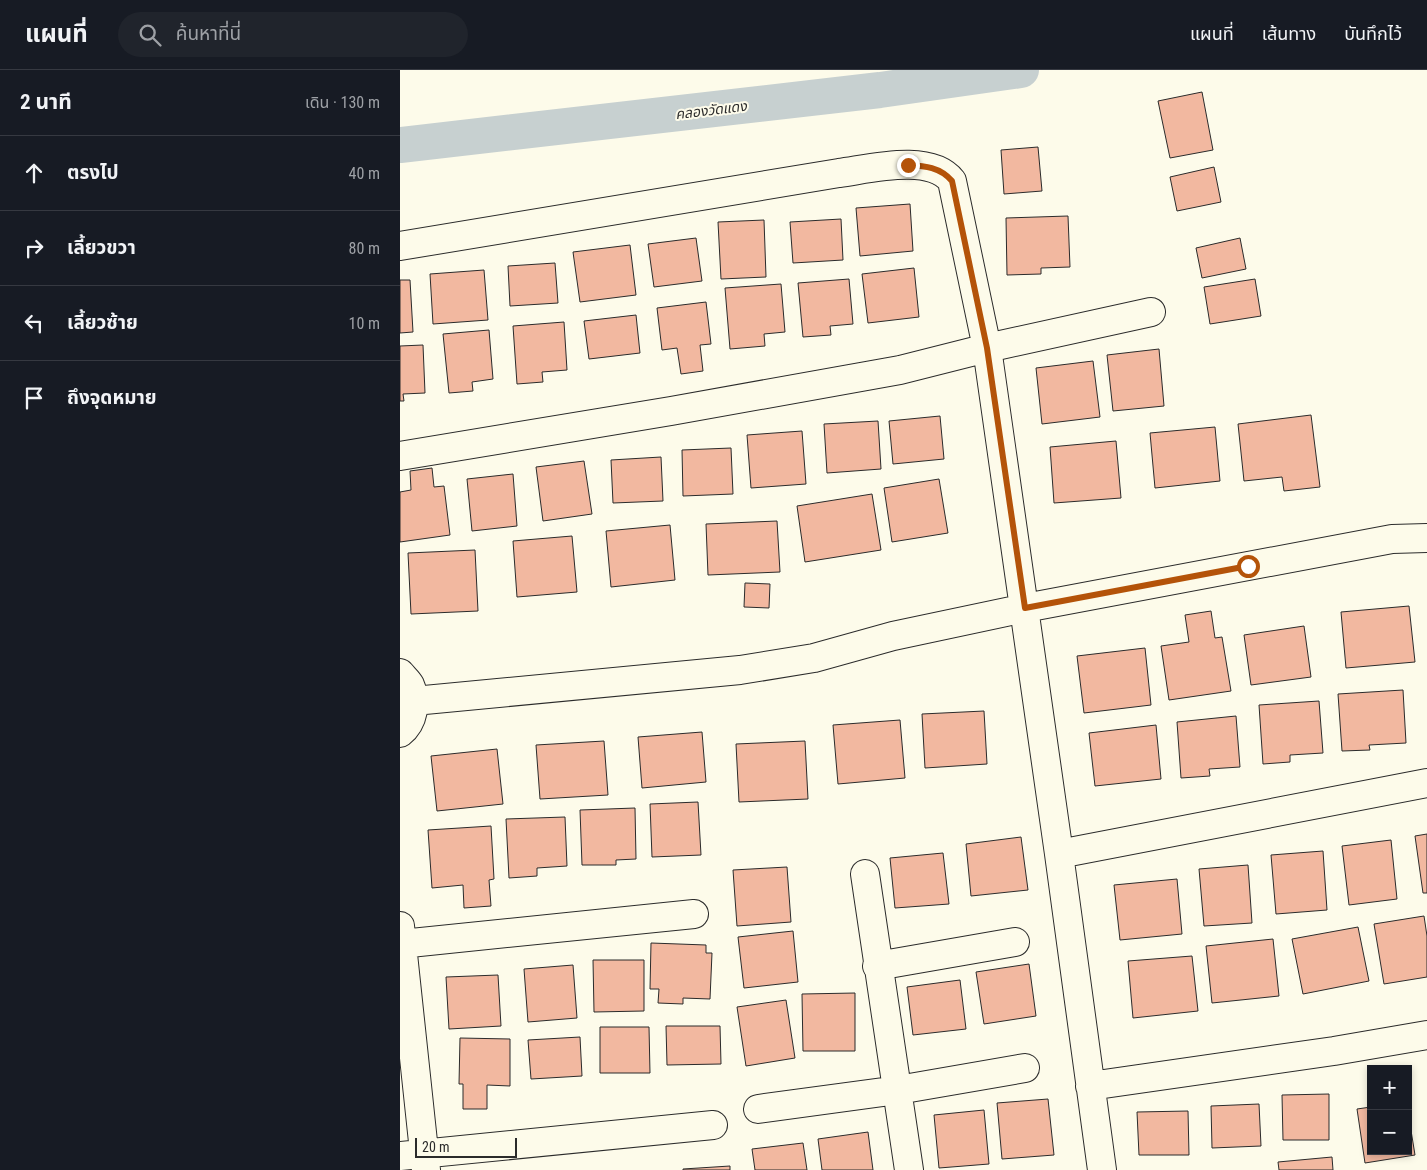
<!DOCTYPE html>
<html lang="th">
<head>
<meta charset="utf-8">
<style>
	:root { --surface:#171b24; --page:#20242c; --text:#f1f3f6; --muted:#9ea1a6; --line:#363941 }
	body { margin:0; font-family:"Roboto Condensed","Noto Sans Thai",sans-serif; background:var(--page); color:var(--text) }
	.controls { position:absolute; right:15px; bottom:15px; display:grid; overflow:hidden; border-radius:0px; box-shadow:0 2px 8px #0003 }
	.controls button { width:45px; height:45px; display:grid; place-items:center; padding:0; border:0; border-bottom:1px solid var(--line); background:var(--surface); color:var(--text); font:25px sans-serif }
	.scale { position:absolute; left:15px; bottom:12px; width:102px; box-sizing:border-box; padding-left:5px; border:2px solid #2b2b2b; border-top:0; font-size:14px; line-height:18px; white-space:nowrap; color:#2b2b2b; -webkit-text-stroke:4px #fdfbea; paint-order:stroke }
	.stop { position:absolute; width:15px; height:15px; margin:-11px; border:4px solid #b45309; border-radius:50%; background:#fff }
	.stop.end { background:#b45309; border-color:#fff; box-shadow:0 1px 5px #0008 }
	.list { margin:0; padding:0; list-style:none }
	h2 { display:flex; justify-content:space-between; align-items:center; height:65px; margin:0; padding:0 20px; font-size:21px }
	h2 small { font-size:16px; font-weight:400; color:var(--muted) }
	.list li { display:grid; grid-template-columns:32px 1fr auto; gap:15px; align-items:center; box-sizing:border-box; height:75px; padding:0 20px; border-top:1px solid var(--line) }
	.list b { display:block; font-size:19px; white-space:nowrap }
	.list em { font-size:16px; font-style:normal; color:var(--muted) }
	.icon { flex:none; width:28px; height:28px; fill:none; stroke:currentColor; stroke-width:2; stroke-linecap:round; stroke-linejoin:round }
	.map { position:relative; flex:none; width:1027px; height:1100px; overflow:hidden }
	header { display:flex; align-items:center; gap:30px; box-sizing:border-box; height:70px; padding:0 25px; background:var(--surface); border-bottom:1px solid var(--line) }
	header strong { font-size:24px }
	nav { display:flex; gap:28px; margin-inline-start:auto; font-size:18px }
	.search { width:350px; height:45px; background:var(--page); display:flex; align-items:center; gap:12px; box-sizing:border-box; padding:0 18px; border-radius:28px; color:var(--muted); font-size:19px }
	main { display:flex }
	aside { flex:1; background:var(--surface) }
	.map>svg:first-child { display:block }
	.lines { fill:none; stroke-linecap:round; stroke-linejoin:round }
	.canal { stroke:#c7d0d0; stroke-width:36 }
	.building { fill:#f2b8a0; stroke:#2b2b2b }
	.street-casing { stroke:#2b2b2b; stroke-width:30 }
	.street { stroke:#fdfbea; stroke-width:28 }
	.route { stroke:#b45309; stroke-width:6 }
	.labels { text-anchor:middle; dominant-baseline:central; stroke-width:4; stroke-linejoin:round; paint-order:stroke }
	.water-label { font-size:14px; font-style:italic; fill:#2b2b2b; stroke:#fdfbea }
</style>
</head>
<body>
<header>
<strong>แผนที่</strong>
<div class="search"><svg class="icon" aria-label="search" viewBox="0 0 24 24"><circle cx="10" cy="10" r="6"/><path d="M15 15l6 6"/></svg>ค้นหาที่นี่</div>
<nav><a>แผนที่</a><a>เส้นทาง</a><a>บันทึกไว้</a></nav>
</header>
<main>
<aside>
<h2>2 นาที<small>เดิน · 130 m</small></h2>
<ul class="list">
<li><svg class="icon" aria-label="ahead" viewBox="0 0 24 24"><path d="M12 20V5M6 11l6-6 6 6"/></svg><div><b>ตรงไป</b></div><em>40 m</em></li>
<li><svg class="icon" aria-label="right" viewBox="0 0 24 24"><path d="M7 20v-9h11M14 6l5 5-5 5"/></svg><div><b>เลี้ยวขวา</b></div><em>80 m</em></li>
<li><svg class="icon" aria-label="left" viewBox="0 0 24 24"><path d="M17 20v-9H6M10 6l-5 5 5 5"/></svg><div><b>เลี้ยวซ้าย</b></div><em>10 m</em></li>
<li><svg class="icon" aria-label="arrive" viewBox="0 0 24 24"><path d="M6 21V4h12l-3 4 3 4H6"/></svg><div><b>ถึงจุดหมาย</b></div></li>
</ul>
</aside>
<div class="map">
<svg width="1027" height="1100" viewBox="0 0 1027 1100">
	<rect width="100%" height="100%" fill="#fdfbea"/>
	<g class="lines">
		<!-- canal -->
		<path class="canal" d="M 0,75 L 480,20 L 621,0"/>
	</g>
	<!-- building -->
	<path class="building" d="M 802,22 L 813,80 L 770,88 L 758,31 Z
		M 638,77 L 642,121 L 604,124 L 601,80 Z
		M 814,97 L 821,132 L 777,141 L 770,107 Z
		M 510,134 L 513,181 L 460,186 L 456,138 Z
		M 668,146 L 670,197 L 641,198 L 641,204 L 607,205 L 606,148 Z
		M 441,149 L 443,190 L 393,193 L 390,152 Z
		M 364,150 L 366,207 L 321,209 L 318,152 Z
		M 296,168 L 302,211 L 254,217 L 248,174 Z
		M 840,168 L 846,199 L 802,208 L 796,178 Z
		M 230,175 L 236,225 L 180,232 L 173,182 Z
		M 155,193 L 158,233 L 110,236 L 108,196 Z
		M 514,198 L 519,247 L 468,253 L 462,204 Z
		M 84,200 L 88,250 L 33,254 L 30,204 Z
		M 449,209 L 453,254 L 430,256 L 431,265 L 403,267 L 398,213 Z
		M 855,209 L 861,246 L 810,254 L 804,217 Z
		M 0,210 L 10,210 L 13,262 L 0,263 Z
		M 381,214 L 385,262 L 364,264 L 365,276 L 330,279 L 325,218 Z
		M 306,232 L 311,274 L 300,275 L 303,301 L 281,304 L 277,278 L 262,280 L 257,238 Z
		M 236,245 L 240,283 L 189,289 L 184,251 Z
		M 164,252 L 167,300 L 142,302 L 143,312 L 117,314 L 113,256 Z
		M 89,260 L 93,309 L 72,312 L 73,321 L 49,323 L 43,264 Z
		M 23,275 L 25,323 L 3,324 L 4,331 L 0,331 L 0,276 Z
		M 759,279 L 764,336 L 713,341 L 707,285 Z
		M 693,291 L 700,347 L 642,354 L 636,298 Z
		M 911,345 L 920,417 L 884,421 L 882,407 L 844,411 L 838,354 Z
		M 540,346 L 544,389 L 493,394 L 489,351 Z
		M 478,351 L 481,399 L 427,403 L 424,354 Z
		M 815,357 L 820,411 L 755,418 L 750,363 Z
		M 402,361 L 406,414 L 351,418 L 347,365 Z
		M 716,371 L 721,428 L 654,433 L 650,377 Z
		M 331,378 L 333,424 L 283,426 L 282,380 Z
		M 261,387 L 263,431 L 213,433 L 211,390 Z
		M 184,391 L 192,444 L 143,451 L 136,397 Z
		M 32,398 L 34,417 L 44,416 L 50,465 L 0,472 L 0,422 L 11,420 L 10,401 Z
		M 113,404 L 117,456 L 72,461 L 67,409 Z
		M 539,409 L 548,463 L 492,472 L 484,418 Z
		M 472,424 L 481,480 L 405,492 L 397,436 Z
		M 377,451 L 380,502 L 308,505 L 306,454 Z
		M 270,455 L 275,510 L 211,517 L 206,461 Z
		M 172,466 L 177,522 L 117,527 L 113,471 Z
		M 75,480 L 78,541 L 11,544 L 8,483 Z
		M 345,513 L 370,514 L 369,538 L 344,537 Z
		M 1009,536 L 1015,592 L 946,598 L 941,542 Z
		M 811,541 L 815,568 L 822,567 L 831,621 L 769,630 L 761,576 L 789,572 L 785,545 Z
		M 904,556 L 911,607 L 851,615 L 844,565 Z
		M 745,578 L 751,635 L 684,643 L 677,586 Z
		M 1003,620 L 1006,673 L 969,675 L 970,680 L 942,681 L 938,624 Z
		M 919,631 L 923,683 L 890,685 L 890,692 L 863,694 L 859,635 Z
		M 584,641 L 587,694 L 525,698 L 522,644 Z
		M 836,646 L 840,697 L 809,699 L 810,706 L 781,708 L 777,652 Z
		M 500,650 L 505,708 L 438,714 L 433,655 Z
		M 756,655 L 761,709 L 695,716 L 689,663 Z
		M 302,662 L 306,712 L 242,718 L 238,667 Z
		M 204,671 L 208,725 L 140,729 L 136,675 Z
		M 405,671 L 408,729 L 339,732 L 336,674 Z
		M 97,679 L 103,734 L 37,741 L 31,686 Z
		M 298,732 L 301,785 L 252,787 L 250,734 Z
		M 235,738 L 236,789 L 216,790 L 216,795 L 182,795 L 180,740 Z
		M 165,747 L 167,796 L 137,798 L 137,806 L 109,808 L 106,749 Z
		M 91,756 L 94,809 L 89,810 L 91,836 L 64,838 L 63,815 L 32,818 L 28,760 Z
		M 1027,764 L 1027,823 L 1023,823 L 1015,766 Z
		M 621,767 L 628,820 L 571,826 L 566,774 Z
		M 991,770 L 997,829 L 949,835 L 942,776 Z
		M 923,781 L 927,840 L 876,844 L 871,785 Z
		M 543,783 L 549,834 L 495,838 L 490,788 Z
		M 848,795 L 852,853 L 804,856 L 799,799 Z
		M 387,797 L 391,852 L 337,856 L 333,800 Z
		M 777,809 L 782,864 L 720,870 L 714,815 Z
		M 1024,846 L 1027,866 L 1027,907 L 984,914 L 974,854 Z
		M 958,857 L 969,911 L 903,924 L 892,869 Z
		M 393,861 L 398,912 L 344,918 L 338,867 Z
		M 873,869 L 879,926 L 812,933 L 806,876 Z
		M 251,873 L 306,875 L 306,883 L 312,883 L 310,929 L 283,928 L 283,934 L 258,933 L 259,919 L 250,919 Z
		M 792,886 L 798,941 L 733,948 L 728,891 Z
		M 193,890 L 244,890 L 244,941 L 194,942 Z
		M 629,894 L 636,946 L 584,954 L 576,902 Z
		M 173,895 L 177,948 L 128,952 L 124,899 Z
		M 98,905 L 101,956 L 49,959 L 46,907 Z
		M 560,910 L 566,959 L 513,965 L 507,917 Z
		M 455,923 L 455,981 L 403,981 L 402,924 Z
		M 386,930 L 395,988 L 346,996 L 337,937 Z
		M 266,956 L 320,956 L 321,994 L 267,995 Z
		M 200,957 L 249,957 L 250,1003 L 200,1003 Z
		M 180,967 L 182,1006 L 131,1009 L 128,970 Z
		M 60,968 L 110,969 L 110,1016 L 87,1015 L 87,1039 L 63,1039 L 63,1014 L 59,1014 Z
		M 929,1024 L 929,1070 L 883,1070 L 882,1025 Z
		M 648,1029 L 654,1085 L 602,1089 L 597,1033 Z
		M 859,1034 L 861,1076 L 812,1078 L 811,1036 Z
		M 971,1037 L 971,1081 L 1008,1081 L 1008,1042 L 1015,1085 L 965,1093 L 957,1039 Z
		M 584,1040 L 589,1094 L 539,1098 L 534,1045 Z
		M 788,1041 L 789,1085 L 739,1085 L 737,1042 Z
		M 468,1062 L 473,1100 L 422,1100 L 418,1069 Z
		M 403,1073 L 407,1100 L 355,1100 L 352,1079 Z
		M 932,1087 L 933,1100 L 879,1100 L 878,1092 Z
		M 330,1096 L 330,1100 L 283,1100 L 283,1099 Z"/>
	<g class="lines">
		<!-- street casing -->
		<g class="street-casing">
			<path id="street" d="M 0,176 L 439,103 C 470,99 530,83 552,111 L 587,278 L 659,784 L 702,1100
				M 0,386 L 271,341 L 500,300 L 587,278 L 751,242
				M 0,603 C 3,607 8,611 10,615 C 17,631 14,652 0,663
				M 14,631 L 340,600 L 414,588 L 493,566 L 625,538 L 992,469 L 1027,468
				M 659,784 L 1027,713
				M 465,804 L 509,1100
				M 0,856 L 26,1100
				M 0,874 L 294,844
				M 477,896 L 615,872
				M 690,1016 L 934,981 L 1027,965
				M 358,1039 L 498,1020 L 625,998
				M 0,1086 L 313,1055"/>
		</g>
		<!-- street -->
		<use href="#street" class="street"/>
	</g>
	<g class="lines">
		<!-- route -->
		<path class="route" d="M 508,95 C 525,96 540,97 552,111 L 587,278 L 625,538 L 848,496"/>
	</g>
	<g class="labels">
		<!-- water labels -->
		<g class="water-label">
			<text transform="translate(311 40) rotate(-7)">คลองวัดแดง</text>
		</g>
	</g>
</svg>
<div class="controls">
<button>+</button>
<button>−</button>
</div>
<div class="scale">20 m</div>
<div class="stop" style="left:848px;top:496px"></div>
<div class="stop end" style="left:508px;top:95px"></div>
</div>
</main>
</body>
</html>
